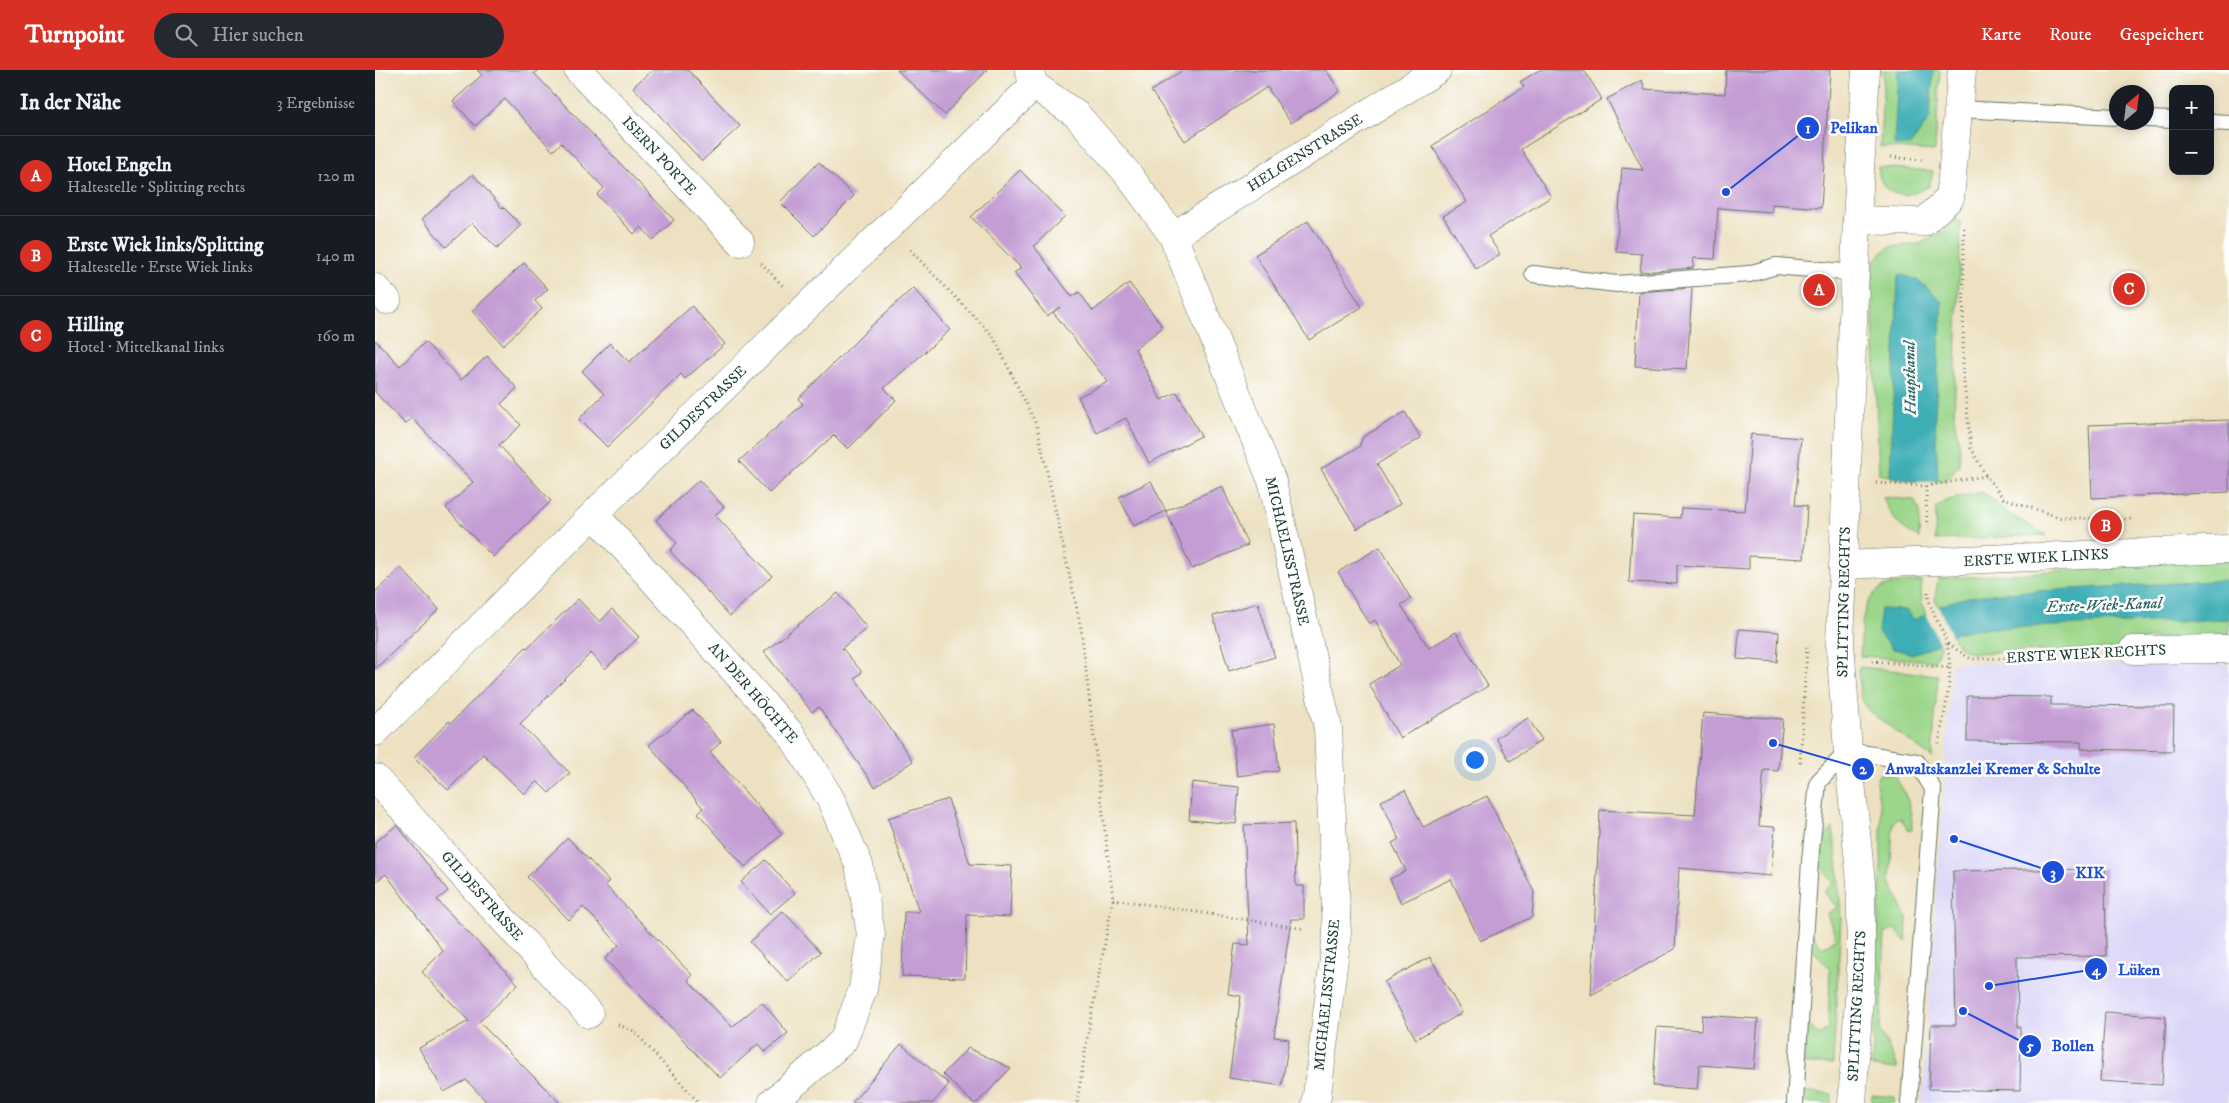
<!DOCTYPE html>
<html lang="de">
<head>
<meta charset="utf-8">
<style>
	:root { --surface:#171b24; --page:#242831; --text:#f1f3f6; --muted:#9ea1a6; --line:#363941; --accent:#d93025 }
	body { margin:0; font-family:"IM FELL DW Pica",serif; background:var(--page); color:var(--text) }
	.controls { position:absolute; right:15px; top:15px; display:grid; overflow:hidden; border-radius:10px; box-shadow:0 2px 12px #0003 }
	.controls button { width:45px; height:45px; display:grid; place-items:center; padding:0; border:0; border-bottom:1px solid var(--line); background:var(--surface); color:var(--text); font:25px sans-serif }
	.compass { position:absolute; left:1734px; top:15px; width:45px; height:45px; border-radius:50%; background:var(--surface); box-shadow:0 2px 12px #0003; rotate:28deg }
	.you { position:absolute; left:1099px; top:689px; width:18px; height:18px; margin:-12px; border:4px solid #fff; border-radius:50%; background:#1a73e8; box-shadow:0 0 0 8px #1a73e833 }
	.badge { display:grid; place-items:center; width:32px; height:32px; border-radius:50%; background:var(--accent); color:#fff; font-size:16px; font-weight:700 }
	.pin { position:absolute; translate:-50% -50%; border:2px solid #fff; box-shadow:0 1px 5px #0006 }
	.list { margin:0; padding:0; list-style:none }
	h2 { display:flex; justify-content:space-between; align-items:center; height:65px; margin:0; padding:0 20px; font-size:21px }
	h2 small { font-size:16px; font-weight:400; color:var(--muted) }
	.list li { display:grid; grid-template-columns:32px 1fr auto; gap:15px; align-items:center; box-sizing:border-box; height:80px; padding:0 20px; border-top:1px solid var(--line) }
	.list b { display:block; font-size:19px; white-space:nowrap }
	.list p { margin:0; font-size:16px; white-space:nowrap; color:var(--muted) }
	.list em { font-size:16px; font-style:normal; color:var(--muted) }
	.icon { flex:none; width:28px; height:28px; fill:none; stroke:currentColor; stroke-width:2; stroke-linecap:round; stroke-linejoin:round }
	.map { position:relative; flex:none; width:1854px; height:1033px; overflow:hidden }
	header { display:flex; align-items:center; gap:30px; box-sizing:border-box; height:70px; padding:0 25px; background:var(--accent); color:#fff }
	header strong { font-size:24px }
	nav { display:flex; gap:28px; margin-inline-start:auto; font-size:18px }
	.search { width:350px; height:45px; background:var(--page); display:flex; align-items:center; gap:12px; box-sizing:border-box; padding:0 18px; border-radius:28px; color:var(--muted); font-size:19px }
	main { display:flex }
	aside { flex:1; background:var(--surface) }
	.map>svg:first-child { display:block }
	.built { fill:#dad6f7 }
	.green { fill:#9bd68a; stroke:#5d8a5f }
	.water { fill:#3daeb5; stroke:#2e7674 }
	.pier { fill:#ede1c1 }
	.building { fill:#c39dd4 }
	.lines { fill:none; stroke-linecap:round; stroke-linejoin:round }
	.lane-casing { stroke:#677665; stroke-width:18 }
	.street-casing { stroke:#677665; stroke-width:29 }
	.secondary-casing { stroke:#677665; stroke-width:29 }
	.path { stroke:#677665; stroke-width:3; stroke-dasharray:1 4; stroke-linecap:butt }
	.lane { stroke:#fff; stroke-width:16 }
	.street { stroke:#fff; stroke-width:28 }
	.secondary { stroke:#fff; stroke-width:28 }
	.labels { text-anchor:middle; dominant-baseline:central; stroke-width:5; stroke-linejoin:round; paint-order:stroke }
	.street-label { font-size:15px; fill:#1f3d34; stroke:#fff }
	.water-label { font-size:16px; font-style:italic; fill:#2a6561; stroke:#fff }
	.leader { fill:none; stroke:#1d4ed8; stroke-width:2 }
	.callout-dot { fill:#1d4ed8; stroke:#fff; stroke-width:2 }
	.mark-label { font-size:15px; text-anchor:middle; font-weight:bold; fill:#fff }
	.callout-label { font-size:16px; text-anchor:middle; font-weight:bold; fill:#1d4ed8; stroke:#fff; stroke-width:5; stroke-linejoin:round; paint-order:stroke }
</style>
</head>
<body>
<header>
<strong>Turnpoint</strong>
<div class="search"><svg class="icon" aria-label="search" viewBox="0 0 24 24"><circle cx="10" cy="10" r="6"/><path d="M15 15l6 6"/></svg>Hier suchen</div>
<nav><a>Karte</a><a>Route</a><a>Gespeichert</a></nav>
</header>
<main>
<aside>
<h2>In der Nähe<small>3 Ergebnisse</small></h2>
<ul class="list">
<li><span class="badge">A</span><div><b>Hotel Engeln</b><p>Haltestelle · Splitting rechts</p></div><em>120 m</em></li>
<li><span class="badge">B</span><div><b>Erste Wiek links/Splitting</b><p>Haltestelle · Erste Wiek links</p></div><em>140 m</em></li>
<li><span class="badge">C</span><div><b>Hilling</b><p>Hotel · Mittelkanal links</p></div><em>160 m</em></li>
</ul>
</aside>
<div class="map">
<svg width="1854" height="1033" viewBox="0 0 1854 1033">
	<rect width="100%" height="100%" fill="#fff"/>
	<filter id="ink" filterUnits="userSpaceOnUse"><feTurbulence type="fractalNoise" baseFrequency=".02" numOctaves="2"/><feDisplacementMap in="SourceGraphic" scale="10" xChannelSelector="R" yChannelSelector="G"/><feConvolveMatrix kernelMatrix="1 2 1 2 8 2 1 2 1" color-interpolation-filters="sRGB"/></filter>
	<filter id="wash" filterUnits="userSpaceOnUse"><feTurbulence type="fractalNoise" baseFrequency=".0096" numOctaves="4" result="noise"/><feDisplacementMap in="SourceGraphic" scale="20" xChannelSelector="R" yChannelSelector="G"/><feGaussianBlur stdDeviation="1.12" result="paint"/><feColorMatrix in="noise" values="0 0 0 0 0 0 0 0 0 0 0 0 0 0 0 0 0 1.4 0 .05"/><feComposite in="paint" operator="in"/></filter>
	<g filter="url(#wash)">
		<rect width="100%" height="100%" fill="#ede1c1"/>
		<!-- built -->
		<path class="built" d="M 1577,593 L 1854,594 L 1854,1033 L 1547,1033 Z"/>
		<!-- green -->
		<path class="green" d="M 1509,0 L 1565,0 L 1560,81 L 1505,77 Z
			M 1503,97 L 1558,101 L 1554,116 C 1532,130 1505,129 1503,97 Z
			M 1580,150 L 1586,152 L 1579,347 L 1585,379 L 1584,396 L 1569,411 L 1537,411 L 1504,404 L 1497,222 L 1498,191 L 1514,177 L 1544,174 L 1568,162 Z
			M 1608,422 L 1634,444 L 1671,465 L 1560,470 L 1561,438 L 1573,430 Z
			M 1508,427 L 1539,430 L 1545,441 L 1544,468 C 1524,457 1516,448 1508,427 Z
			M 1854,489 L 1854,566 L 1770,569 L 1744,579 L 1598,583 L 1588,580 L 1579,570 L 1560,529 L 1563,509 Z
			M 1546,511 L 1547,535 L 1566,577 L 1559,591 L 1485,586 C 1487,563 1484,530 1507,518 C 1517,512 1535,513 1546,511 Z
			M 1484,597 L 1563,605 L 1557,688 L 1495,642 L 1485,627 Z
			M 1504,704 L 1518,704 C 1531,722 1537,737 1537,759 L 1533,760 L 1525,748 L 1518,752 L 1515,812 L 1532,848 L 1531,872 L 1520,859 L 1510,863 L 1505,960 L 1522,995 L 1522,999 L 1497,997 L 1506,791 L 1506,743 L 1501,712 Z
			M 1458,758 L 1463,798 L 1466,848 L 1458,994 L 1427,994 L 1428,948 L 1443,965 L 1453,959 L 1455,900 L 1434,875 L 1434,860 L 1448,878 L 1461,868 L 1452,844 L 1462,837 L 1449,822 L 1459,813 L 1439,789 C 1443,776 1448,767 1458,758 Z
			M 1424,1021 L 1457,1024 L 1456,1033 L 1425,1033 Z
			M 1497,1025 L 1519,1027 L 1519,1033 L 1496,1033 Z"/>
		<!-- water -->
		<path class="water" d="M 1523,0 L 1558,0 L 1555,48 L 1535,76 L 1519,75 Z
			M 1523,205 C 1542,206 1554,218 1567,232 L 1560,345 L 1563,411 L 1537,411 L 1515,407 Z
			M 1854,510 L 1854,549 L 1598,559 L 1580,563 L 1557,577 L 1537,584 L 1516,578 L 1503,562 L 1506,539 L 1531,540 L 1538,550 C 1551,546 1561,537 1573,533 C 1590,526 1609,525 1627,523 Z"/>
		<!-- pier -->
		<path class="pier" d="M 1563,536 L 1578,568 L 1565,575 L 1551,543 Z"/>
		<g id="blocks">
			<!-- building -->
			<path class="building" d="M 102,0 L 163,0 L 159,3 L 299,150 L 278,170 L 266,157 L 259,164 L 222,125 L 229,118 L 186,73 L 178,81 L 130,29 L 100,56 L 78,31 L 107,5 Z
				M 277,0 L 313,0 L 365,56 L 327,91 L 258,17 Z
				M 522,0 L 612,0 L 570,45 Z
				M 808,0 L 951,0 L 965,21 L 916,53 L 892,17 L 810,71 L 776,21 Z
				M 1164,0 L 1209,0 L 1227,29 L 1146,79 L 1176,127 L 1113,166 L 1125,184 L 1101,199 L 1068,146 L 1092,132 L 1057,76 L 1149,17 L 1145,12 Z
				M 1351,0 L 1455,0 L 1446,138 L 1397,134 L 1397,142 L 1343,138 L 1340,189 L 1319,188 L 1318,198 L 1265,202 L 1267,184 L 1241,182 L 1247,98 L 1268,100 L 1232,29 L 1267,10 L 1270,19 L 1350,24 Z
				M 444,92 L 479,126 L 439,166 L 405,132 Z
				M 645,100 L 690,146 L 659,176 L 697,227 L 704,222 L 718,241 L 754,213 L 788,257 L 760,279 L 786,330 L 802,322 L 826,366 L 774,393 L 751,348 L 722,363 L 703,327 L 733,312 L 678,242 L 685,237 L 672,246 L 639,203 L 646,198 L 596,147 Z
				M 98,104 L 127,138 L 128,137 L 146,155 L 122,178 L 97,153 L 71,177 L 47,149 Z
				M 933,151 L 987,237 L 934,270 L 880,185 Z
				M 149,193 L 173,219 L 160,231 L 167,239 L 128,275 L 97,241 Z
				M 538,218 L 575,260 L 509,318 L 521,330 L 473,379 L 459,365 L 394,423 L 364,391 L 428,334 L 423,329 L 493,259 Z
				M 1317,218 L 1312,299 L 1260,296 L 1264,222 Z
				M 317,236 L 350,274 L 310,309 L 306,304 L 232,377 L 204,349 L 229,324 L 207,301 L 235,273 L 254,292 Z
				M 0,270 L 25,296 L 50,272 L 86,310 L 112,286 L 142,318 L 126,334 L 146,355 L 124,375 L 176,431 L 118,487 L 71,438 L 98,412 L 37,348 L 30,354 L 0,322 Z
				M 1030,342 L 1046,368 L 1002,394 L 1025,434 L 982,459 L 946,399 L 984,377 L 988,367 Z
				M 1854,350 L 1854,422 L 1717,428 L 1714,355 Z
				M 1376,364 L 1426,368 L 1420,435 L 1432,436 L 1429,489 L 1374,486 L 1374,499 L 1302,495 L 1302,514 L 1254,512 L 1258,445 L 1305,448 L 1306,438 L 1370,441 Z
				M 324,410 L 349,437 L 340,445 L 397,506 L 355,546 L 295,481 L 302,473 L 281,450 Z
				M 776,411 L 791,441 L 759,456 L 744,427 Z
				M 847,416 L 873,475 L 817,499 L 791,441 Z
				M 1005,477 L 1036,529 L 1026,535 L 1054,578 L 1081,562 L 1113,616 L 1025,668 L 994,614 L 1025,595 L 1000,550 L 994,554 L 963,502 Z
				M 26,498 L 64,539 L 0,599 L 0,522 Z
				M 463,523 L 492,558 L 467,578 L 487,602 L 480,608 L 538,691 L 500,717 L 444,637 L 437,642 L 389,582 Z
				M 203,529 L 225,552 L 237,539 L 264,567 L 230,599 L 216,583 L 145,654 L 195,703 L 174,723 L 162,711 L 149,724 L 108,684 L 73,720 L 39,687 L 74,651 L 76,653 L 151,577 L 152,578 Z
				M 883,533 L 900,587 L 854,601 L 838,546 Z
				M 1364,559 L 1404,562 L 1402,592 L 1362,589 Z
				M 1592,626 L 1676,627 L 1676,635 L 1799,636 L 1798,681 L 1706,679 L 1706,672 L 1592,671 Z
				M 318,640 L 346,672 L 335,682 L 407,764 L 370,797 L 323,743 L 328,738 L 274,675 Z
				M 1328,643 L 1408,649 L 1403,701 L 1389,700 L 1384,756 L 1400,757 L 1396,806 L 1304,798 L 1300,879 L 1216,925 L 1225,740 L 1320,745 Z
				M 1153,648 L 1167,670 L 1135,691 L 1121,668 Z
				M 899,654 L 904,701 L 862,706 L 856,660 Z
				M 817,712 L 864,717 L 861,754 L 814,750 Z
				M 1030,720 L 1048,757 L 1112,726 L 1159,822 L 1157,847 L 1105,871 L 1076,809 L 1026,833 L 1015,809 L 1031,801 L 1017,773 L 1024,769 L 1006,731 Z
				M 573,729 L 595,794 L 637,796 L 635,847 L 592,845 L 590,908 L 527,906 L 529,842 L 544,842 L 513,748 Z
				M 919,753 L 921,816 L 929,816 L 929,849 L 916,849 L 899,967 L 914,969 L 907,1016 L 854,1008 L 866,926 L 853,924 L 860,874 L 874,875 L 869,755 Z
				M 22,755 L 73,821 L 62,830 L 143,914 L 104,952 L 185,1033 L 113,1033 L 91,1010 L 69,1022 L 44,978 L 94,951 L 47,902 L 68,881 L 11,804 L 0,812 L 0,772 Z
				M 193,768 L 234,811 L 230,815 L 317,905 L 313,910 L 357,957 L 387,932 L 413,963 L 390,982 L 383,974 L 345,1008 L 230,889 L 244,875 L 227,856 L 208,837 L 194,850 L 152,807 Z
				M 391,790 L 420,823 L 395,844 L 366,812 Z
				M 1730,799 L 1731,886 L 1642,887 L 1643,957 L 1646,957 L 1645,1021 L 1554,1019 L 1556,955 L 1581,955 L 1578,801 Z
				M 408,841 L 446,882 L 413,912 L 375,872 Z
				M 1055,887 L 1087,943 L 1041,969 L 1009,912 Z
				M 1730,942 L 1791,947 L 1787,1015 L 1725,1011 Z
				M 1327,945 L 1383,949 L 1379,999 L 1324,995 L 1322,1019 L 1278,1016 L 1282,957 L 1326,960 Z
				M 526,974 L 574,1014 L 558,1033 L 477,1033 Z
				M 593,978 L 636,998 L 602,1033 L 598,1033 L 568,1004 Z"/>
		</g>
	</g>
	<g filter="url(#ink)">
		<use href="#blocks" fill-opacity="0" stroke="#677665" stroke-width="1"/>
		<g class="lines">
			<!-- lane casing -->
			<g class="lane-casing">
				<path id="lane" d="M 1583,39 L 1742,47
					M 1772,49 L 1798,50
					M 1835,52 L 1854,53
					M 1158,204 L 1242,214 L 1374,204 L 1401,196 L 1480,203
					M 1420,1033 L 1435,791 L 1443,712 L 1473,681 L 1542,692 L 1558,719 L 1534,1033"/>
			</g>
			<!-- street casing -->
			<g class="street-casing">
				<path id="street" d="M 203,0 L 365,172
					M 654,0 L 659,15 L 702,45 L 753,104 L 798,166 L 897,411 L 953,658 L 962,864 L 941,1033
					M 1482,150 L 1549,152 L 1575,128 L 1587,0
					M 798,166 L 1062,0
					M 0,218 L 12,230
					M 219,444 L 416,664 L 455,728 L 484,795 L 496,864 L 488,919 L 468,971 L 397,1033
					M 1758,580 L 1854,579
					M 0,662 L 219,444 L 659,15
					M 0,708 L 214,944"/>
			</g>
			<!-- secondary casing -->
			<g class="secondary-casing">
				<path id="secondary" d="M 1468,495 L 1854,479
					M 1477,1033 L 1486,899 L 1486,813 L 1473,681 L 1465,573 L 1482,150 L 1491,0"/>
			</g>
			<!-- path -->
			<path class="path" d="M 1516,87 L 1547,90
				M 1589,158 L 1588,304 L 1596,378 L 1611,406 L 1628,428 L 1686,448 L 1758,449
				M 535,180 L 618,266 L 662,356 L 706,558 L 738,829 L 713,963 L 702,1033
				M 386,193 L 408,216
				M 1501,413 L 1551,416 L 1611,406
				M 1551,416 L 1552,461
				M 1553,522 C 1554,542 1568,556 1572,575 C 1580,608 1568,645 1563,677
				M 1573,574 L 1596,589 L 1727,586
				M 1497,591 L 1576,598
				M 1425,693 L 1432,577
				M 738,829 L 930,859
				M 243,955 L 259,961 L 324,1033"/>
			<!-- lane -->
			<use href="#lane" class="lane"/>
			<!-- street -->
			<use href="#street" class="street"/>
			<!-- secondary -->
			<use href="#secondary" class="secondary"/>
		</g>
	</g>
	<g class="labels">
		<!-- street labels -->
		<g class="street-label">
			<text transform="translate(930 83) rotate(-32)">HELGENSTRASSE</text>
			<text transform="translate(284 86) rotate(47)">ISERN PORTE</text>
			<text transform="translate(328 338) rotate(-44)">GILDESTRASSE</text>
			<text transform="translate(912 481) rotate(77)">MICHAELISSTRASSE</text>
			<text transform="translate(1661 488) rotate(-3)">ERSTE WIEK LINKS</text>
			<text transform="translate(1469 532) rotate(-89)">SPLITTING RECHTS</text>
			<text transform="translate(1711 584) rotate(-3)">ERSTE WIEK RECHTS</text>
			<text transform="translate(378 623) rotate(49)">AN DER HÖCHTE</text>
			<text transform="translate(107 826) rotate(48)">GILDESTRASSE</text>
			<text transform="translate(952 925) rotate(-84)">MICHAELISSTRASSE</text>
			<text transform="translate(1482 936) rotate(-87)">SPLITTING RECHTS</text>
		</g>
		<!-- water labels -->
		<g class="water-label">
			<text transform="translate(1535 308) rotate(-91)">Hauptkanal</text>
			<text transform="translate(1729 535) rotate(-2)">Erste-Wiek-Kanal</text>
		</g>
	</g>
	<!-- callouts -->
	<path class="leader" d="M1351 122L1433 58M1398 673L1488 699M1579 769L1678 802M1614 916L1721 899M1588 941L1655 976"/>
	<g class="callout-dot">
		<circle cx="1351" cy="122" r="5"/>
		<circle cx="1398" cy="673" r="5"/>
		<circle cx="1579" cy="769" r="5"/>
		<circle cx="1614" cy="916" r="5"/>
		<circle cx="1588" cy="941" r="5"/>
		<circle cx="1433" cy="58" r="12"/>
		<circle cx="1488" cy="699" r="12"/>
		<circle cx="1678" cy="802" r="12"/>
		<circle cx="1721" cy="899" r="12"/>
		<circle cx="1655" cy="976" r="12"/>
	</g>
	<g class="mark-label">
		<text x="1433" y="63">1</text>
		<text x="1488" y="704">2</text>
		<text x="1678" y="808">3</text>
		<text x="1721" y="905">4</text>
		<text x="1655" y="981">5</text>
	</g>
	<g class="callout-label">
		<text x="1479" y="63">Pelikan</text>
		<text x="1618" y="704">Anwaltskanzlei Kremer &amp; Schulte</text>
		<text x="1715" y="808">KIK</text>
		<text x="1764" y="905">Lüken</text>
		<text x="1698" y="981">Bollen</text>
	</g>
</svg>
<div class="controls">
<button>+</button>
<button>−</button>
</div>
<svg class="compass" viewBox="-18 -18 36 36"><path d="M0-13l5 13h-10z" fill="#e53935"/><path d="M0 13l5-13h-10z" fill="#9ea1a6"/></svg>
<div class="you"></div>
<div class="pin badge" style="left:1444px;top:220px">A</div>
<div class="pin badge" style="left:1731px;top:456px">B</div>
<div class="pin badge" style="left:1754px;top:219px">C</div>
</div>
</main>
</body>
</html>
